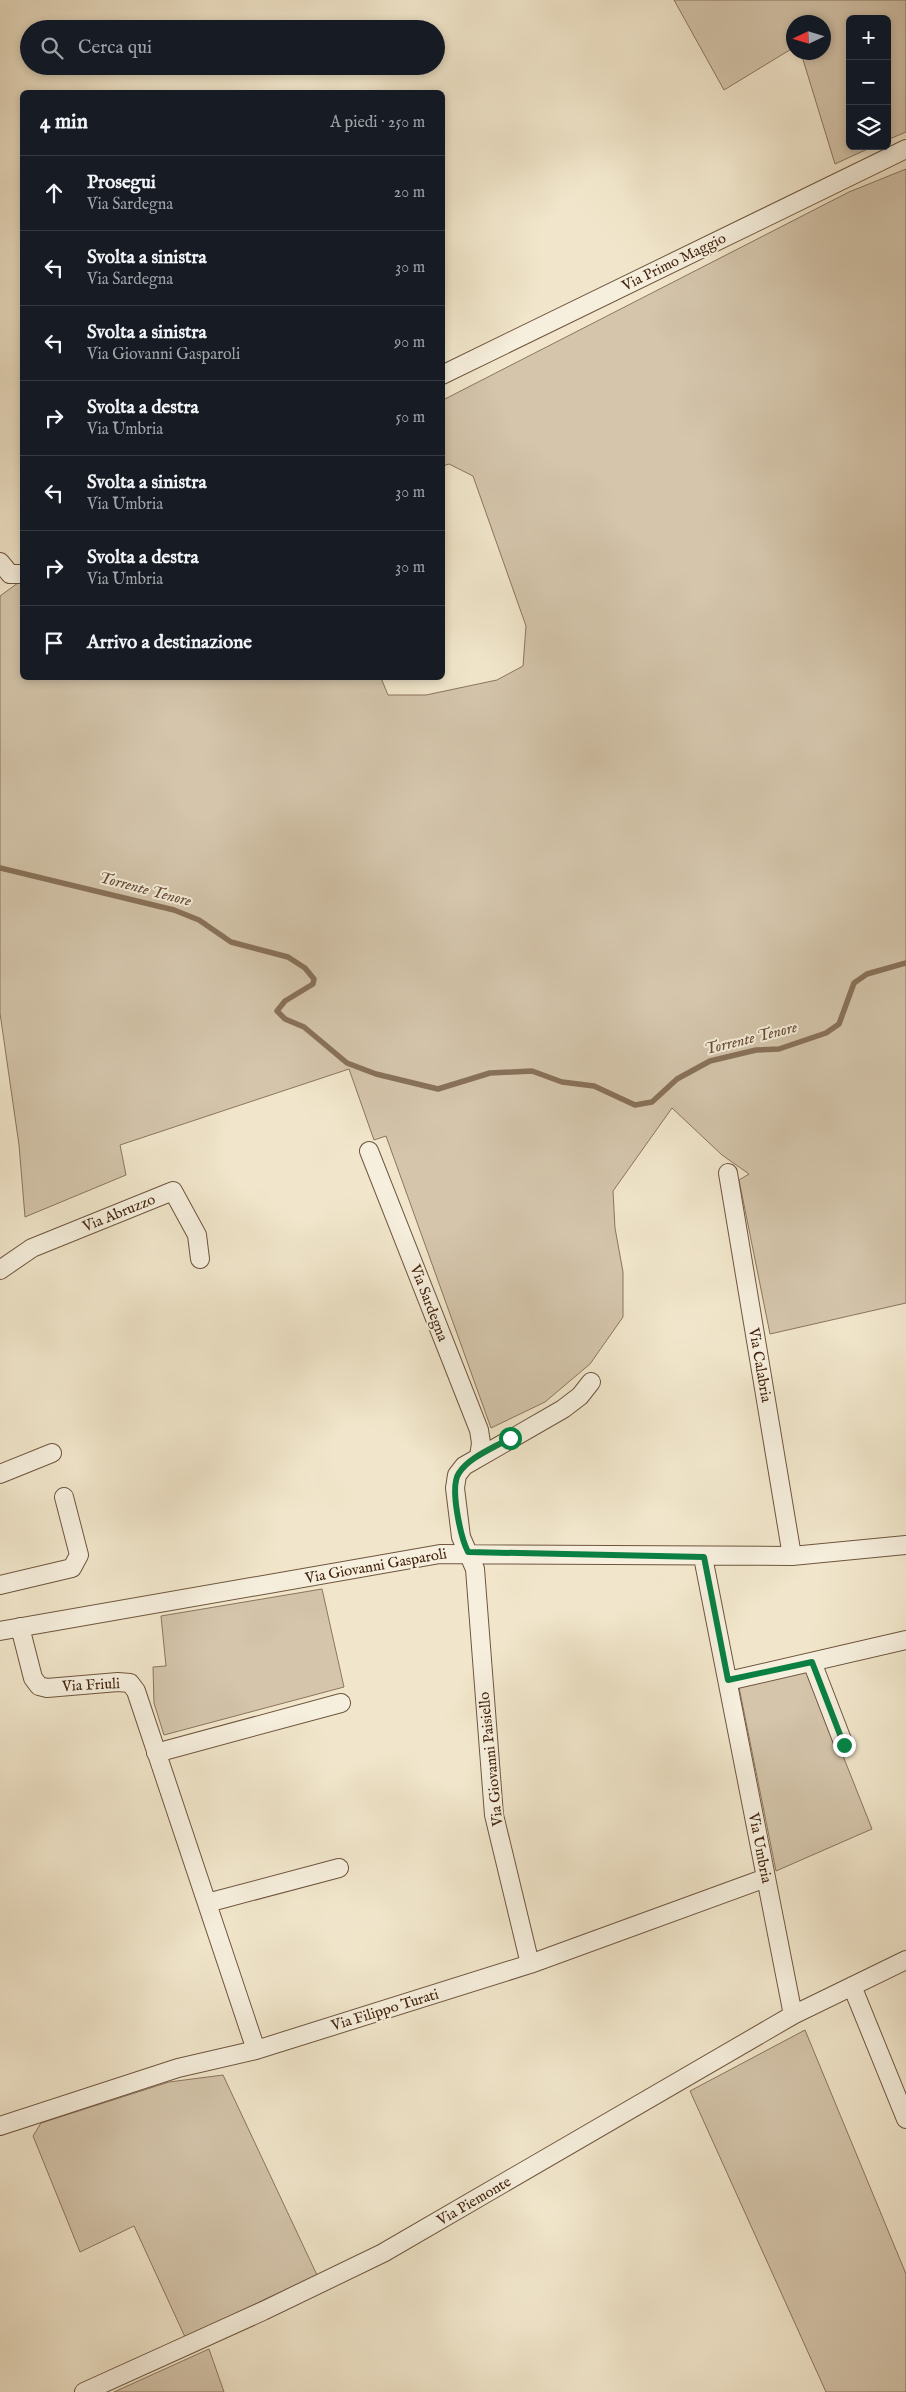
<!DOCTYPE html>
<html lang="it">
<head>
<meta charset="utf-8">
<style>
	:root { --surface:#171b24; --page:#242831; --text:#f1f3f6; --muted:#9ea1a6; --line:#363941 }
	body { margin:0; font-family:"IM FELL English",serif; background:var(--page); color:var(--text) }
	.controls { position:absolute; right:15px; top:15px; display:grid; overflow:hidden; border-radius:8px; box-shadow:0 2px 8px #0003 }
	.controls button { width:45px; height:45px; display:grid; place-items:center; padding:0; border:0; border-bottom:1px solid var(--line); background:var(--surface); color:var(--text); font:25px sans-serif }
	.compass { position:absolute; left:786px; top:15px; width:45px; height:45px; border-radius:50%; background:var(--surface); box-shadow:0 2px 8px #0003; rotate:266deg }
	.stop { position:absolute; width:15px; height:15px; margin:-11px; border:4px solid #0b8043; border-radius:50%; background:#fff }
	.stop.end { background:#0b8043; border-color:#fff; box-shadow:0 1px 5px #0008 }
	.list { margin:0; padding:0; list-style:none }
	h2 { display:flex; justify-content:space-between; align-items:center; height:65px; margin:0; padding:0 20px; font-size:21px }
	h2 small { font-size:16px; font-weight:400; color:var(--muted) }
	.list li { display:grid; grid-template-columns:32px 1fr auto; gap:15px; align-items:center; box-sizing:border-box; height:75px; padding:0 20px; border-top:1px solid var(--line) }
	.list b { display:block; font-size:19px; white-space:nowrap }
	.list p { margin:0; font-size:16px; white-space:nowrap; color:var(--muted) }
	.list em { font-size:16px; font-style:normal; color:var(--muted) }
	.icon { flex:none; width:28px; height:28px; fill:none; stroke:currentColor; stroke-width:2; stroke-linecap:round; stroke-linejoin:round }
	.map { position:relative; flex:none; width:906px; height:2392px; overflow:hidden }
	.search { position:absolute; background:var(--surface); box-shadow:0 2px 8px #0003; left:20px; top:20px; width:425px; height:55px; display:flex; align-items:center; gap:12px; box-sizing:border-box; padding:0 18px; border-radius:28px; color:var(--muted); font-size:19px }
	.panel { position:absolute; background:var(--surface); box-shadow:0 2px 8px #0003; left:20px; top:90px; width:425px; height:590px; border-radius:8px }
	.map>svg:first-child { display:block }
	.green { fill:#d4c5ab; stroke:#8c755d }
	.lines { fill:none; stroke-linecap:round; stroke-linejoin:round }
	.stream { stroke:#887159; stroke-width:5.5 }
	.street-casing { stroke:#6f553e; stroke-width:20 }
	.street { stroke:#f6efdd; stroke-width:18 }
	.route { stroke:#0b8043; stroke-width:6 }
	.labels { text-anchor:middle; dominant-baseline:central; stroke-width:4; stroke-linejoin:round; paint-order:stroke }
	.street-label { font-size:15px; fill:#44250f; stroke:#f6efdd }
	.water-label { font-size:16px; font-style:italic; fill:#664b34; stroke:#f6efdd }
</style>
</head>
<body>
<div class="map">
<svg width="906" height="2392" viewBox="0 0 906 2392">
	<rect width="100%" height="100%" fill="#f1e6cb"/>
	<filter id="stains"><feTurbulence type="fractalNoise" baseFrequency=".004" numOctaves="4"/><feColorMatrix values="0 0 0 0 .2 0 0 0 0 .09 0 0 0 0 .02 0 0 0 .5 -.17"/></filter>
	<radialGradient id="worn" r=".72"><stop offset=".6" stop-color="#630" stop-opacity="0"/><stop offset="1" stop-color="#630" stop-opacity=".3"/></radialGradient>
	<!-- green -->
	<path class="green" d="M 674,0 L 906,0 L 906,132 L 887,140 L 887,19 L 850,19 L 850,146 L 874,146 L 835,164 L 801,53 L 824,52 L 824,22 L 794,22 L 793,48 L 724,90 Z
		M 906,169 L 906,1303 L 770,1334 L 739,1180 L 749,1174 L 722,1155 L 672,1108 L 613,1191 L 615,1228 L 623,1272 L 623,1317 L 590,1364 L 545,1402 L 491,1428 L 386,1136 L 374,1140 L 349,1069 L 120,1145 L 126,1175 L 25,1217 L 19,1145 L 0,1013 L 0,596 L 22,580 L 22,678 L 381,678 L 388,695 L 426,695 L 497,680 L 523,666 L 526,626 L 473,476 L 449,464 L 443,466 L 443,400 L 849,192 Z
		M 322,1589 L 344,1687 L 164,1735 L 154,1703 L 153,1667 L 166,1666 L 161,1616 Z
		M 809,1670 L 872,1829 L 776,1871 L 739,1687 Z
		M 805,2030 L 906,2274 L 906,2392 L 826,2392 L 690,2091 Z
		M 223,2075 L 317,2275 L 185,2337 L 134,2226 L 80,2252 L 33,2136 L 41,2123 L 169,2082 Z
		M 209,2349 L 224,2392 L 114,2392 Z"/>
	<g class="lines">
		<!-- stream -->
		<path class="stream" d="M 0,868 L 174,910 L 199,920 L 231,942 L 288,957 L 305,968 L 314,979 L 313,984 L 285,1001 L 277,1011 L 285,1019 L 304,1027 L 347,1063 L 376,1074 L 438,1089 L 490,1073 L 532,1071 L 562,1082 L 594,1086 L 635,1105 L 652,1102 L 677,1079 L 710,1061 L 756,1050 L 779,1049 L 826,1033 L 839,1024 L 854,983 L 867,974 L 906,963"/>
		<!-- street casing -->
		<g class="street-casing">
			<path id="street" d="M 442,375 L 906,149
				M 0,562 L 10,574 L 22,574
				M 369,1151 L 479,1430 L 481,1443 L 479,1457
				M 728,1173 L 792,1556
				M 0,1270 L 32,1248 L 173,1191 L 197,1235 L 200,1259
				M 0,1474 L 52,1453
				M 703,1557 L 793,2015
				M 0,1585 L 72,1568 L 79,1555 L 64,1497
				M 20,1627 L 33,1678 L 39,1686 L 47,1688 L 118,1682 L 130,1683 L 136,1691 L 256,2050
				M 0,1631 L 440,1554 L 792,1556 L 906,1545
				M 812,1662 L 844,1745
				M 728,1681 L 906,1640
				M 156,1753 L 341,1703
				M 207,1903 L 339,1868
				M 530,1964 L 494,1815 L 475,1569 L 461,1537 L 455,1488 L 457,1475 L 464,1466 L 563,1409 L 580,1396 L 591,1382
				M 852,1986 L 906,2119
				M 0,2126 L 178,2068 L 256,2050 L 530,1964 L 766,1878
				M 84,2392 L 263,2311 L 383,2253 L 793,2015 L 906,1960"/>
		</g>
		<!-- street -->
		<use href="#street" class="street"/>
	</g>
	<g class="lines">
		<!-- route -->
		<path class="route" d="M 510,1438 C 494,1448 469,1457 459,1473 C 449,1487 461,1538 468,1552 L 704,1557 L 728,1680 L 812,1662 L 844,1745"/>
	</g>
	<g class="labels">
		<!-- street labels -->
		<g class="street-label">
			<text transform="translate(674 262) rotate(-26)">Via Primo Maggio</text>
			<text transform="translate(119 1213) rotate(-22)">Via Abruzzo</text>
			<text transform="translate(429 1303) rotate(69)">Via Sardegna</text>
			<text transform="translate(760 1365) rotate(80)">Via Calabria</text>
			<text transform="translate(376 1566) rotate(-10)">Via Giovanni Gasparoli</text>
			<text transform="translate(91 1685) rotate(-3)">Via Friuli</text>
			<text transform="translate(491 1759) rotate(-96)">Via Giovanni Paisiello</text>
			<text transform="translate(760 1848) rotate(79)">Via Umbria</text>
			<text transform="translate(385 2010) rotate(-17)">Via Filippo Turati</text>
			<text transform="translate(474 2201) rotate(-30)">Via Piemonte</text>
		</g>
		<!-- water labels -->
		<g class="water-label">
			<text transform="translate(145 890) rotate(15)">Torrente Tenore</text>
			<text transform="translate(751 1039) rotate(-14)">Torrente Tenore</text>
		</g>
	</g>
	<rect width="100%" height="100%" filter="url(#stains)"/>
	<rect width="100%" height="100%" fill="url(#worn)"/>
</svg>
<div class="controls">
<button>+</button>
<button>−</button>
<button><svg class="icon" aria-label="layers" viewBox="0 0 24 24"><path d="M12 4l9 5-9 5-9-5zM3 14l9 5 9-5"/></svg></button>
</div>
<svg class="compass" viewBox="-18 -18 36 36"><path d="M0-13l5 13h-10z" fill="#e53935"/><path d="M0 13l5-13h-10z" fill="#9ea1a6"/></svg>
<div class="stop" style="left:510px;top:1438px"></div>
<div class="stop end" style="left:844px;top:1745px"></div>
<div class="search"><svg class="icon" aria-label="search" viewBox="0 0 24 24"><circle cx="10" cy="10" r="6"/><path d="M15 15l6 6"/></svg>Cerca qui</div>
<section class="panel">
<h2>4 min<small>A piedi · 250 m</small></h2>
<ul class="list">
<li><svg class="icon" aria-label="ahead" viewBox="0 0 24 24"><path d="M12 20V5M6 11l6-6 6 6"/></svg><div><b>Prosegui</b><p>Via Sardegna</p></div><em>20 m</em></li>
<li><svg class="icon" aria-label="left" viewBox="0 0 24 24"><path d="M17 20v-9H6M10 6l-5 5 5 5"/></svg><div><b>Svolta a sinistra</b><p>Via Sardegna</p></div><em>30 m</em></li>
<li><svg class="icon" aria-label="left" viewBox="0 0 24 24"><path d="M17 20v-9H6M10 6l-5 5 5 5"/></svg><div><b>Svolta a sinistra</b><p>Via Giovanni Gasparoli</p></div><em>90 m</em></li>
<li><svg class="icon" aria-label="right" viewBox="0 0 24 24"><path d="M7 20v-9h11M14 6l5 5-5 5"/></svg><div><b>Svolta a destra</b><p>Via Umbria</p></div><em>50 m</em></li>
<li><svg class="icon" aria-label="left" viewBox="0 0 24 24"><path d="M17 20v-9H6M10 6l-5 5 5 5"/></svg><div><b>Svolta a sinistra</b><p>Via Umbria</p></div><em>30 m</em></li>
<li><svg class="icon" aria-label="right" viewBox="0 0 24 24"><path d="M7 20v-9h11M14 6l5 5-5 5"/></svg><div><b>Svolta a destra</b><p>Via Umbria</p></div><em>30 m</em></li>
<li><svg class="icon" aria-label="arrive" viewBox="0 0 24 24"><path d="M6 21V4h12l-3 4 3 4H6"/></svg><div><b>Arrivo a destinazione</b></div></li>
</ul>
</section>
</div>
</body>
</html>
